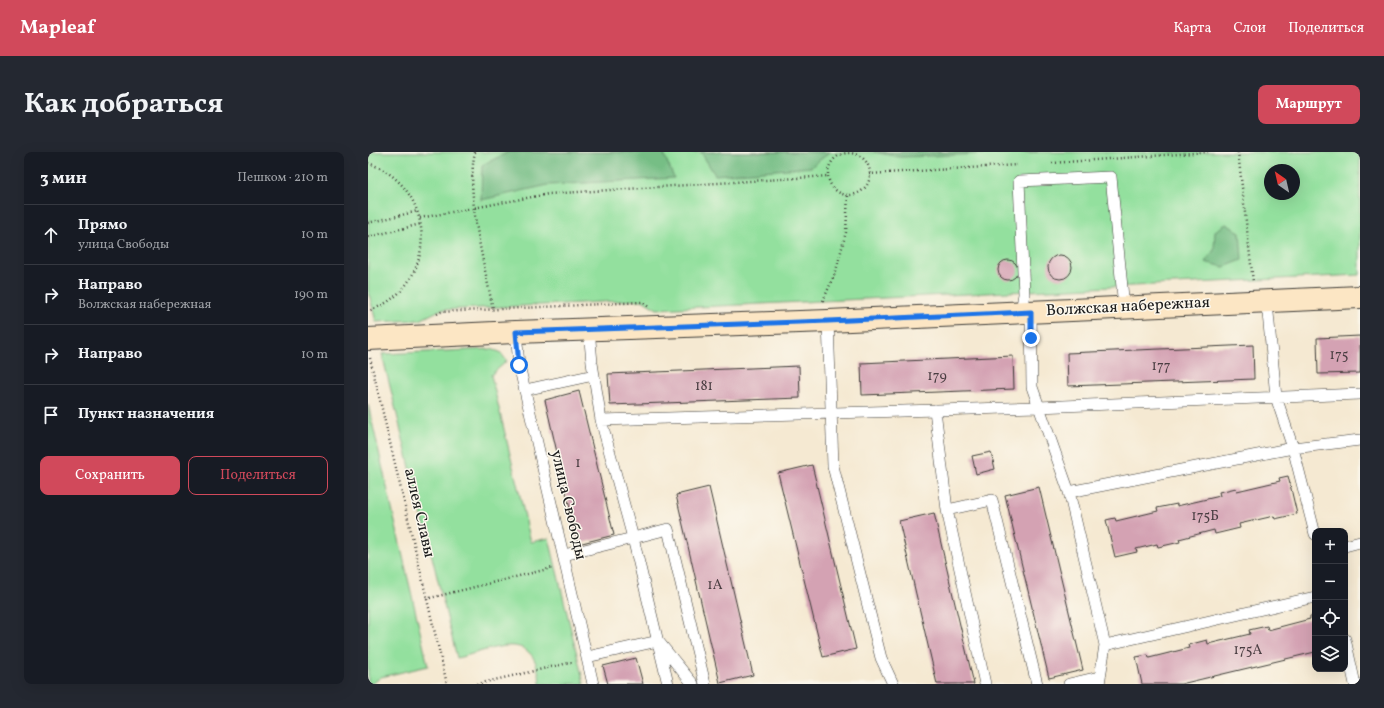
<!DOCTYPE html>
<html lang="ru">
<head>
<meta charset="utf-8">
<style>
	:root { --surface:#171b24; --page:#242831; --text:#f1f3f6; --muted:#9ea1a6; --line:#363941; --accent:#d1495b }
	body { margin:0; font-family:Vollkorn,serif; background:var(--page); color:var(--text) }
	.controls { position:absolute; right:12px; bottom:12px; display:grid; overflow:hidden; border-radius:8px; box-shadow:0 4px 16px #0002 }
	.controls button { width:36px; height:36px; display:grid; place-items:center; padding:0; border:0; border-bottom:1px solid var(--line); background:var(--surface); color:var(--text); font:20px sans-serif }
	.compass { position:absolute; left:896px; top:12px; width:36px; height:36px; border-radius:50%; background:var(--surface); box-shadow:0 4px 16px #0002; rotate:326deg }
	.stop { position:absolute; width:12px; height:12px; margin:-9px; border:3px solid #1a73e8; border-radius:50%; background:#fff }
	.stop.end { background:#1a73e8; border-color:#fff; box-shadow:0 1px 4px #0008 }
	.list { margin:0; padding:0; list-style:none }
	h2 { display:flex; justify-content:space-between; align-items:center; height:52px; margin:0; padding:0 16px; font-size:17px }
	h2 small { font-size:13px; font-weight:400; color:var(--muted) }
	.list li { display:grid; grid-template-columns:26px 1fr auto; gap:12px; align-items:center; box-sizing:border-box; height:60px; padding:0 16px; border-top:1px solid var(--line) }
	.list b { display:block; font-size:15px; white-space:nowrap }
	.list p { margin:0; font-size:13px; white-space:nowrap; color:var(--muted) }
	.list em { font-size:13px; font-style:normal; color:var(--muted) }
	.actions { display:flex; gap:8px; padding:12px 16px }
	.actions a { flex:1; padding:9px 0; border:1px solid var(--accent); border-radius:8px; text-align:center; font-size:14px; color:var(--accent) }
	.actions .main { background:var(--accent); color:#fff }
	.icon { flex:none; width:22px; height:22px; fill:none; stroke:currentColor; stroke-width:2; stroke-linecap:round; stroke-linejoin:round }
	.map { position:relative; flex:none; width:992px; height:532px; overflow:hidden; border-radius:8px }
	header { display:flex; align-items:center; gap:24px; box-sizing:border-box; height:56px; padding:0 20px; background:var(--accent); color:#fff }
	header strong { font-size:19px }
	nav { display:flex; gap:22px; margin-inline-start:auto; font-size:14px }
	.intro { display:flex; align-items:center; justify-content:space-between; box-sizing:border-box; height:96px; padding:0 24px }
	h1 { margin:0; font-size:28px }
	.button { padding:10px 18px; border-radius:8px; background:var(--accent); color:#fff; font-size:14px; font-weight:700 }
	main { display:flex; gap:24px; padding:0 24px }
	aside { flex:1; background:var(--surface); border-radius:8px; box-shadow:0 4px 16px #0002 }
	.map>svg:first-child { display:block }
	.green { fill:#93e09e; stroke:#587e5d; fill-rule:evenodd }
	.forest { fill:#76be85; stroke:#496d50 }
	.building { fill:#d4a2b3 }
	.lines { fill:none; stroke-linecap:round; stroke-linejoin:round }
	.lane-casing { stroke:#3d3b37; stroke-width:12 }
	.secondary-casing { stroke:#3d3b37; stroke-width:24 }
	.path { stroke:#3d3b37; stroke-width:2.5; stroke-dasharray:1 3; stroke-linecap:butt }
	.lane { stroke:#fff; stroke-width:11 }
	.secondary { stroke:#fce6c4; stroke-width:22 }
	.route { stroke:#1a73e8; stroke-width:5 }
	.labels { text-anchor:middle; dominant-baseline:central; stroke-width:3; stroke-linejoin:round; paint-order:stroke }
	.number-label { font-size:14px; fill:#4a3e42 }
	.street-label { font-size:16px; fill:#1c1c1c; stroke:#fbf7ec }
</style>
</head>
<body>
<header>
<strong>Mapleaf</strong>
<nav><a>Карта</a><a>Слои</a><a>Поделиться</a></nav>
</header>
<div class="intro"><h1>Как добраться</h1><a class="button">Маршрут</a></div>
<main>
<aside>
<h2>3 мин<small>Пешком · 210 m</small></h2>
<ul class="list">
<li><svg class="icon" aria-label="ahead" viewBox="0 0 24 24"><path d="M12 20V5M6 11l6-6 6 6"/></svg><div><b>Прямо</b><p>улица Свободы</p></div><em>10 m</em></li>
<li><svg class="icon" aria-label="right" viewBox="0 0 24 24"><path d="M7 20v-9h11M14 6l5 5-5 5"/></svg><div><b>Направо</b><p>Волжская набережная</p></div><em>190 m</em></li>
<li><svg class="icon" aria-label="right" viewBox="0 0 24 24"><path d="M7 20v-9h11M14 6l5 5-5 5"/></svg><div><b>Направо</b></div><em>10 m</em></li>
<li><svg class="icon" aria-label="arrive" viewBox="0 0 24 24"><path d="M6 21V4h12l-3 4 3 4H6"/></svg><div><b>Пункт назначения</b></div></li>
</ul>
<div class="actions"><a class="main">Сохранить</a><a>Поделиться</a></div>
</aside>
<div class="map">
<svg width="992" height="532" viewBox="0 0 992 532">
	<rect width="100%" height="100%" fill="#fbf7ec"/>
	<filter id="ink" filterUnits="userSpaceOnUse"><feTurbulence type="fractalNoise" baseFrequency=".025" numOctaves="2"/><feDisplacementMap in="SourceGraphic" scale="8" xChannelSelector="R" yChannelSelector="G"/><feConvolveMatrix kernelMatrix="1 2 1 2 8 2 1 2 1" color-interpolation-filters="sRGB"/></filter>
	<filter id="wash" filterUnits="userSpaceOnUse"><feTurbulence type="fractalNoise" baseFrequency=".012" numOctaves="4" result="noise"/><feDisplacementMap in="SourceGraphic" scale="16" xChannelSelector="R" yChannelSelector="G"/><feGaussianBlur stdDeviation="0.9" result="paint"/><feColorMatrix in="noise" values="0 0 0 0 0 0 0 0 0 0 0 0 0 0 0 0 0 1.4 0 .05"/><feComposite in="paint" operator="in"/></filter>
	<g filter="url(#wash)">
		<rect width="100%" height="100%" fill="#f5e9d2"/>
		<!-- green -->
		<path class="green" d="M 0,0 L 992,0 L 992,123 L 289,157 L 274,148 L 72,158 L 52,168 L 8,170 L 0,138 ZM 902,18 L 926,18 L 926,42 L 902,42 Z
			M 123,197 L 132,200 L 139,209 L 123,223 L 163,390 L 181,386 L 216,532 L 172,532 C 168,474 127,497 89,506 L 14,202 Z
			M 0,252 L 60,514 L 13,525 L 4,532 L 0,532 Z"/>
		<!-- forest -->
		<path class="forest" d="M 141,0 L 295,0 L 306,26 L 180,33 L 113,48 L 114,13 Z
			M 333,0 L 462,0 L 443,15 L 347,23 Z
			M 506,0 L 670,0 L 531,5 Z
			M 858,72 L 872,80 L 874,108 L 856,115 L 837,110 L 846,98 L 847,79 Z"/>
		<g id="blocks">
			<!-- building -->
			<path class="building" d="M680 115a12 12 0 1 1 24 0a12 12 0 1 1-24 0Z
				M630 118a10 10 0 1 1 20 0a10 10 0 1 1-20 0Z
				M 992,184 L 992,221 L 950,222 L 949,186 Z
				M 885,193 L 886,227 L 700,234 L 699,201 Z
				M 645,204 L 646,237 L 494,243 L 493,211 Z
				M 431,214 L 432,246 L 242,253 L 240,222 Z
				M 211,239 L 246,383 L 210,392 L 177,248 Z
				M 623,300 L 627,317 L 608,322 L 604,304 Z
				M 444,313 L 488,497 L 455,505 L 410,321 Z
				M 920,324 L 929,362 L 907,367 L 906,364 L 871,372 L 872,376 L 847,382 L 846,378 L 811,387 L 812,390 L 790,395 L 789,392 L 768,397 L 769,400 L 747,405 L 738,368 L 747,366 L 748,369 L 790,359 L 789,356 L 809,352 L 809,354 L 852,344 L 851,340 L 868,336 L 869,339 L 912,329 L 911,326 Z
				M 341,335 L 385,523 L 352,531 L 308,343 Z
				M 671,335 L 715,518 L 681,526 L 637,343 Z
				M 566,361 L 583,435 L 606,532 L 569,532 L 531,369 Z
				M 947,463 L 947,500 L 813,532 L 774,532 L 768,505 L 780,503 L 781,506 L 821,496 L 820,493 L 839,488 L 840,492 L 882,482 L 881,478 L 899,474 L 900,478 L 942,467 L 942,464 Z
				M 268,506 L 275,532 L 240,532 L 235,514 Z"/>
		</g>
	</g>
	<g filter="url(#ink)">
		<use href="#blocks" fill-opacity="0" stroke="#3d3b37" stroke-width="1"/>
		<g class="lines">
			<!-- lane casing -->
			<g class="lane-casing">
				<path id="lane" d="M 895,149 L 900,161 L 908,245 L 925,296 L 947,382
					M 653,160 L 656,142 L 651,29 L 743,25 L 756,155
					M 663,160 L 664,235 L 701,340 L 737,493 L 731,532
					M 460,169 L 465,314 L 513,506 L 525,532
					M 221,177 L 224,211 L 233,268 L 265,386 L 300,377 L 337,532
					M 148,180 L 151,213 L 225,532
					M 157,238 L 226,223
					M 567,258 L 579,358 L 617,532
					M 233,268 L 670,255 L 992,242
					M 701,340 L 925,296 L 992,288
					M 579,358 L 624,348 L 669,532
					M 977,394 L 992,390
					M 196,403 L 265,386 L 300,532
					M 977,487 L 987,532
					M 737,493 L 947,445
					M 219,505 L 290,489 L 325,532
					M 701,532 L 731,525"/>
			</g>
			<!-- secondary casing -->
			<g class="secondary-casing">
				<path id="secondary" d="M 0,187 L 148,180 L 460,169 L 992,145"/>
			</g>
			<!-- path -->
			<path class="path" d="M 107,0 C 97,44 117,113 125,158
				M 870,0 L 885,130
				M460 22a21 21 0 1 1 42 0a21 21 0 1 1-42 0Z
				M 0,11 C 71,35 72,136 0,159
				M 684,11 L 840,0
				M 501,22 L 649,13
				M 52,66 L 180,42 L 460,24
				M 0,71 L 50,59
				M 0,85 L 53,72
				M 455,149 L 468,119 L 478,80 L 480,43
				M 69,162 L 73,160 L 274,150 L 281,155
				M 2,206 L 79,532
				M 58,447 L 184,416
				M 109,532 L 205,510"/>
			<!-- lane -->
			<use href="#lane" class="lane"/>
			<!-- secondary -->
			<use href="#secondary" class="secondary"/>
		</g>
	</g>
	<g class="lines" filter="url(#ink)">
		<!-- route -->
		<path class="route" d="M 151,213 L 148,180 L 460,169 L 663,160 L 663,186"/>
	</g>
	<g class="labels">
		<!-- number labels -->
		<g class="number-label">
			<text x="971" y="203">175</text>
			<text x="793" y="214">177</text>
			<text x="569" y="224">179</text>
			<text x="336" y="234">181</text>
			<text x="210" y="311">1</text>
			<text x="837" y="364">175Б</text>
			<text x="347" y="433">1А</text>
			<text x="880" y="498">175А</text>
		</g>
		<!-- street labels -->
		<g class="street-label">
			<text transform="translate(760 155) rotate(-3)">Волжская набережная</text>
			<text transform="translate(200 353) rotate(77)">улица Свободы</text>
			<text transform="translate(51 361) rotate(77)">аллея Славы</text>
		</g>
	</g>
</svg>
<div class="controls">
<button>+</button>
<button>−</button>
<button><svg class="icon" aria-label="locate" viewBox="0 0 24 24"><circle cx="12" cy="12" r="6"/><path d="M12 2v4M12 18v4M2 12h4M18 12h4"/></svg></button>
<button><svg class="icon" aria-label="layers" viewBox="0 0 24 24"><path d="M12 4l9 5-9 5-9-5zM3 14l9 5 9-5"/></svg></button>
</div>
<svg class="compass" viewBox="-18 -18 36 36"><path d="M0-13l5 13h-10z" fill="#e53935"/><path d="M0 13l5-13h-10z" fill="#9ea1a6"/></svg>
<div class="stop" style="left:151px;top:213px"></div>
<div class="stop end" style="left:663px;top:186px"></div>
</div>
</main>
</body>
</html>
